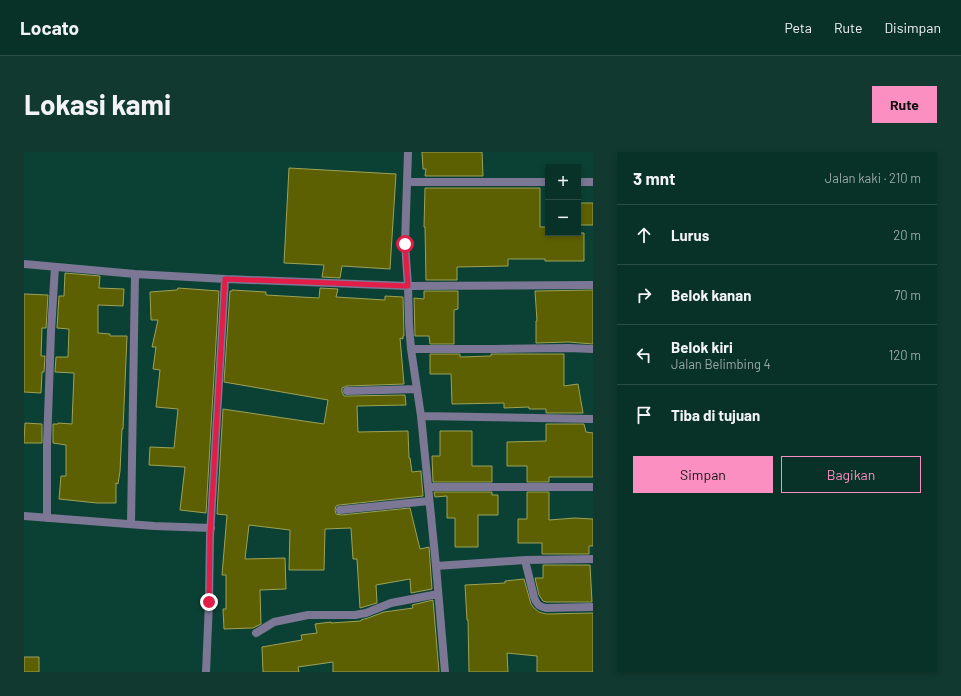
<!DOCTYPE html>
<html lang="id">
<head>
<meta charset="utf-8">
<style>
	:root { --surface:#083127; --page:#11392f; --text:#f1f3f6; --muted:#98a9a7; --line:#294c44; --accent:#fc8fc1 }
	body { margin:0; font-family:Barlow,sans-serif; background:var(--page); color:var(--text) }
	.controls { position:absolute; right:12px; top:12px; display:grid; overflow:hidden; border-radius:0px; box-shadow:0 2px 6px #0003 }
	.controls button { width:36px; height:36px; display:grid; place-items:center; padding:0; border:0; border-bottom:1px solid var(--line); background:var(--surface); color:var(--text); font:20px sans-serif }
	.stop { position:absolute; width:12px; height:12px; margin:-9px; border:3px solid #e11d48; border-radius:50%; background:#fff }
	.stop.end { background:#e11d48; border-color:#fff; box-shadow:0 1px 4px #0008 }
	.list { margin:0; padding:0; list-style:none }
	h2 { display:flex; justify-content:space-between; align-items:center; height:52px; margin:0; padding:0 16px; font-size:17px }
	h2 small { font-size:13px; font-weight:400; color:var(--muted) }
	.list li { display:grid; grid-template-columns:26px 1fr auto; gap:12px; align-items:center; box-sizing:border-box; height:60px; padding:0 16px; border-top:1px solid var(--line) }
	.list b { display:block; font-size:15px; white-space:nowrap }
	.list p { margin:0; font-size:13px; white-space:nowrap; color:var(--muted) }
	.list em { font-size:13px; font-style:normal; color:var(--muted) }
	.actions { display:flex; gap:8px; padding:12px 16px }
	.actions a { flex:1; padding:9px 0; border:1px solid var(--accent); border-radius:0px; text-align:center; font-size:14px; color:var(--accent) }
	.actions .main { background:var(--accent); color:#111 }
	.icon { flex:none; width:22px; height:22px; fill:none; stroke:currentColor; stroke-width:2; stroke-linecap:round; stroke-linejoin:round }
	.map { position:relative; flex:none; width:569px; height:520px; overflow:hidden; border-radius:0px }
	header { display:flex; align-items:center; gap:24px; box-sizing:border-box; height:56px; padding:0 20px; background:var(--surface); border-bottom:1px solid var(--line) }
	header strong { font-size:19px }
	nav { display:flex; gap:22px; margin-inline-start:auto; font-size:14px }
	.intro { display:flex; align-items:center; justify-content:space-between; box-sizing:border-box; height:96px; padding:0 24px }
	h1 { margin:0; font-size:28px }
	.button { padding:10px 18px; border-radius:0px; background:var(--accent); color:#111; font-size:14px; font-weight:700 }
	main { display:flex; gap:24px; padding:0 24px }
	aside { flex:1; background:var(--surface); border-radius:0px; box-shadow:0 2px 6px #0003 }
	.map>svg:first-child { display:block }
	.building { fill:#5d6002; stroke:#9da256 }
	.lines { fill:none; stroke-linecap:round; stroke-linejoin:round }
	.street { stroke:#7b7794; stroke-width:8 }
	.route { stroke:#e11d48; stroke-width:5 }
</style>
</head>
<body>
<header>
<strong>Locato</strong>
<nav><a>Peta</a><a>Rute</a><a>Disimpan</a></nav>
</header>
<div class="intro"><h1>Lokasi kami</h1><a class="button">Rute</a></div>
<main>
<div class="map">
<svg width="569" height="520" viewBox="0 0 569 520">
	<rect width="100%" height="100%" fill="#0b4134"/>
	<!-- building -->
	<path class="building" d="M 398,0 L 458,0 L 459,24 L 401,24 L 402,17 L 399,17 Z
		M 265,16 L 372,22 L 366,117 L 318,114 L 316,126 L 298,125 L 300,113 L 260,111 Z
		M 401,36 L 516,36 L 516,75 L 524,75 L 524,81 L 560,81 L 560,109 L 521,109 L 521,107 L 484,107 L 484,114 L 433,115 L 433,128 L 402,128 L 401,75 L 400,75 Z
		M 554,51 L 569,51 L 569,73 L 554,73 Z
		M 41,121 L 76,124 L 75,136 L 100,137 L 99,154 L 74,153 L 74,181 L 86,182 L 86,184 L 103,184 L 99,277 L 98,277 L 96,319 L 94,332 L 92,331 L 92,351 L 73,351 L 35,347 L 37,324 L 42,324 L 42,293 L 29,291 L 29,272 L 34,272 L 34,271 L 48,272 L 50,221 L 31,220 L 32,205 L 44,205 L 45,177 L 33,176 L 35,144 L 40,144 Z
		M 154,136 L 195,139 L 182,361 L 156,358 L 161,315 L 125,313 L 126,295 L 150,296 L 154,257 L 132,255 L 136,218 L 129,217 L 132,195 L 128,195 L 134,168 L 127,168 L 126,140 L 153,138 Z
		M 296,136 L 314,137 L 312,145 L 361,148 L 361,144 L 379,145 L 380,184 L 379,184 L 379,187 L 376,186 L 380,232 L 323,234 L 318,236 L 318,240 L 320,244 L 323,244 L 381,243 L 382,253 L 333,254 L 334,280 L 384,279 L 385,306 L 386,306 L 388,320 L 397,319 L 399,344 L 315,353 L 312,354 L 311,358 L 312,362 L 317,363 L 386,356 L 396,397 L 405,395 L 408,437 L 387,441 L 386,427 L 352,433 L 353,451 L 336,456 L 333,407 L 329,407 L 327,376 L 301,377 L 300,418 L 265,418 L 266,378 L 225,373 L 221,407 L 261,406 L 262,437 L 236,438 L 237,472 L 229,476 L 200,477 L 199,457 L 202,457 L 202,423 L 198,423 L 203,363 L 193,362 L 199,257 L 300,272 L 304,248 L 200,230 L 206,139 L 208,139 L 208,138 L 242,140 L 242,143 L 295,146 Z
		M 569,138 L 569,192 L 544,190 L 512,191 L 512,169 L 513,169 L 511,139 Z
		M 400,139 L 434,139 L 434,157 L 430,158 L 430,192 L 406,192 L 405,184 L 391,184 L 390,146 L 400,147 Z
		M 0,142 L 24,143 L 22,176 L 18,176 L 17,204 L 21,204 L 20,220 L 18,220 L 17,241 L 0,240 Z
		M 406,202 L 436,202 L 436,205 L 467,204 L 467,202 L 540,202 L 540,234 L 554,232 L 559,261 L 522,261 L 522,257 L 505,257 L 505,255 L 480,256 L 480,251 L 428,252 L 427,222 L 406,222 Z
		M 1,271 L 18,272 L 18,291 L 0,291 Z
		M 522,272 L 560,272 L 562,280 L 569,281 L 569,325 L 525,325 L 525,330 L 503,330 L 503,314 L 483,314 L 483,290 L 522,289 Z
		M 416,279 L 448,279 L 448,314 L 468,314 L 468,330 L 409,330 L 408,304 L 416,304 Z
		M 410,340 L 468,340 L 468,343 L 474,343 L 474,363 L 454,363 L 454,395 L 431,395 L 431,366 L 423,366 L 423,344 L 411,345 Z
		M 503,340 L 525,340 L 525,368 L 551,366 L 569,367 L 569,394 L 565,394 L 565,402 L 518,402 L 518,391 L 494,391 L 494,367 L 503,367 Z
		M 519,413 L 566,413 L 568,450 L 522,450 L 519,449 L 515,443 L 511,426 L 519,426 Z
		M 500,427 L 507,452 L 510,456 L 515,460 L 522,462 L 569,461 L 569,520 L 513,520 L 513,504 L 483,501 L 484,520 L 445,520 L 444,468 L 443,468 L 441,433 L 481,431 L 481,429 Z
		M 409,448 L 415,520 L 309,520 L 309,510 L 274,515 L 275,520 L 239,520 L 238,495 L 278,488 L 277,483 L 293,481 L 291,472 L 307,470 L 307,471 L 337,469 L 337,468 L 344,466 L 360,460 L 389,456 L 388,453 Z
		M 0,505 L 15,505 L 15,520 L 0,520 Z"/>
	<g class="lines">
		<!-- street -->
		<path class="street" d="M 384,0 L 381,92 L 384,134 L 385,172 L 387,197 L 397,264 L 412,414 L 421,520
			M 383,30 L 524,30
			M 554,30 L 569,30
			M 0,112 L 111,122 L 201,127 L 384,134 L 569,133
			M 387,197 L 470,197 L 544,196 L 569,197
			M 323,239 L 393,237
			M 397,264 L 569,267
			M 404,335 L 569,335
			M 316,358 L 405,349
			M 0,364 L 130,374 L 187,376
			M 23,366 L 23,293 L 27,179 L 31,115
			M 107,371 L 111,122
			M 501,408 L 510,445 C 512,452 515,455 522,456 L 569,455
			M 412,414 L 501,408 L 569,407
			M 232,481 L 250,470 L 284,463 L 331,463 L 342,461 L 367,451 L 414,442
			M 182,520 L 185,450 L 186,384 L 201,127"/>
	</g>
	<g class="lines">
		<!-- route -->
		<path class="route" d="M 185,450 L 186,384 L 201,127 L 384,134 L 381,92"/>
	</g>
</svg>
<div class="controls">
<button>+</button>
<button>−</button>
</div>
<div class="stop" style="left:381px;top:92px"></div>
<div class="stop end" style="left:185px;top:450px"></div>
</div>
<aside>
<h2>3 mnt<small>Jalan kaki · 210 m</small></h2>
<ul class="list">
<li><svg class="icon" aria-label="ahead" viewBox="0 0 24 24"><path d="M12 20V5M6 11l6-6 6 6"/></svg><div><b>Lurus</b></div><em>20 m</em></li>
<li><svg class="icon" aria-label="right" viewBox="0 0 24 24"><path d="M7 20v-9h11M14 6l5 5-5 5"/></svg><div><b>Belok kanan</b></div><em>70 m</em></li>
<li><svg class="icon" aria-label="left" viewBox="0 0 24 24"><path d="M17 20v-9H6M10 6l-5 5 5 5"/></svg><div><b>Belok kiri</b><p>Jalan Belimbing 4</p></div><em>120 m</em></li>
<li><svg class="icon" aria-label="arrive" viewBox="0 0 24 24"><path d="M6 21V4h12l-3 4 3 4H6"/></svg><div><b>Tiba di tujuan</b></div></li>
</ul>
<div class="actions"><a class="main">Simpan</a><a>Bagikan</a></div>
</aside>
</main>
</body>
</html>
